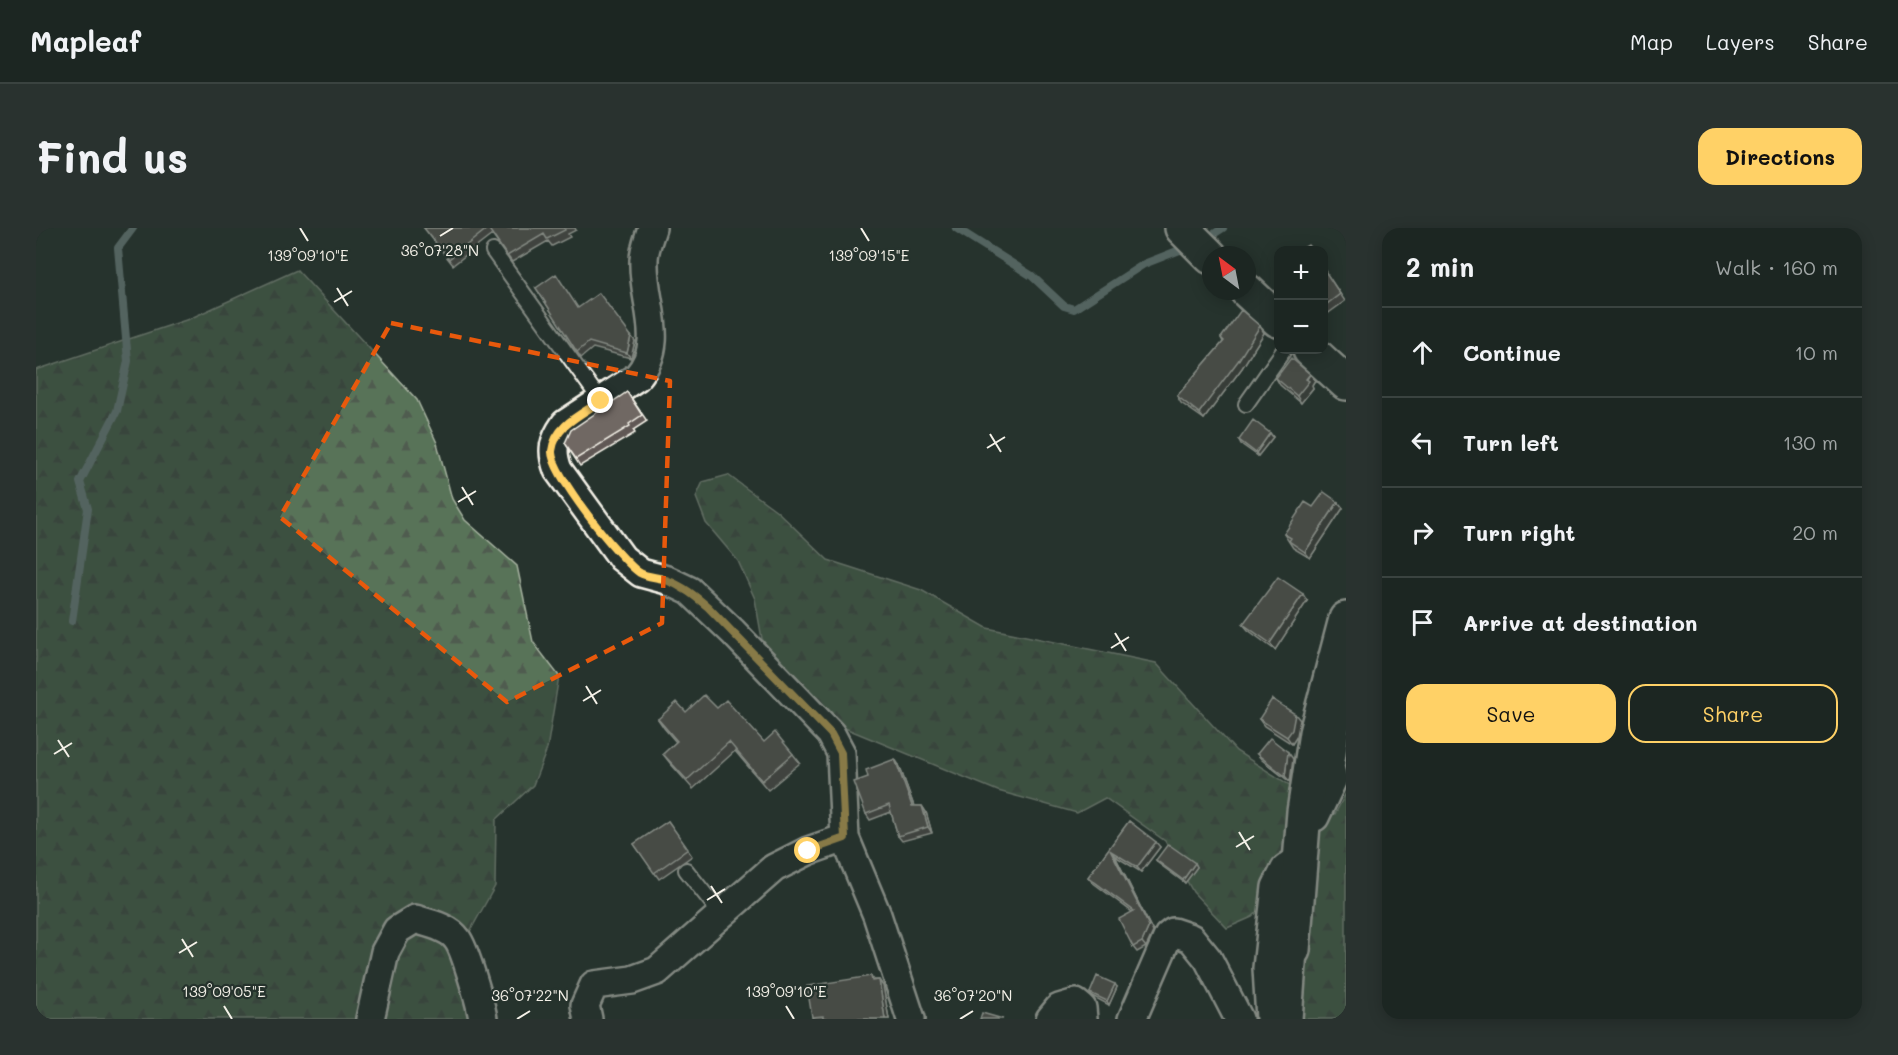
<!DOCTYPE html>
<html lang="en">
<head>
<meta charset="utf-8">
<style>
	:root { --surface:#1c2622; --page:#29322f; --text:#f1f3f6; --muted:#a0a5a5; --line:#3a4340; --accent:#ffd166 }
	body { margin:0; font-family:Mali,sans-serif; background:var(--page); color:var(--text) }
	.controls { position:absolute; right:18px; top:18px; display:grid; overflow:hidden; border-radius:12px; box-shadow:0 3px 15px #0003 }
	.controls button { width:54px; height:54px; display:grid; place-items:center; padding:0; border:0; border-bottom:2px solid var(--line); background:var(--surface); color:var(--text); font:30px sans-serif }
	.compass { position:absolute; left:1166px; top:18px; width:54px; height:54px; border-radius:50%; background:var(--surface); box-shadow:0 3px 15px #0003; rotate:328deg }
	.stop { position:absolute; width:18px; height:18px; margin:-14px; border:4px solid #ffd166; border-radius:50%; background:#fff }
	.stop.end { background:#ffd166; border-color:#fff; box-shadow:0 2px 6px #0008 }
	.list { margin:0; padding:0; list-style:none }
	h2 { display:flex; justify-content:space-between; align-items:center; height:78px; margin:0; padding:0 24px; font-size:26px }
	h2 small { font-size:20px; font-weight:400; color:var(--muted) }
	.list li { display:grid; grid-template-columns:39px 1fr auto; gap:18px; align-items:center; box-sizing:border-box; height:90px; padding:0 24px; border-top:2px solid var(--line) }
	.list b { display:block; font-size:22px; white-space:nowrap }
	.list em { font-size:20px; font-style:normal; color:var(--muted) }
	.actions { display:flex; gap:12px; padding:18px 24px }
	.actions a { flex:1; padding:14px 0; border:2px solid var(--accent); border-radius:18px; text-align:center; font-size:21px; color:var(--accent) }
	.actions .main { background:var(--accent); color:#111 }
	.icon { flex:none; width:33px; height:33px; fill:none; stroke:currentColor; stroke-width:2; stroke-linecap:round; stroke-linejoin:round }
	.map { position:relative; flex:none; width:1310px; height:791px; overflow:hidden; border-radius:18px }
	header { display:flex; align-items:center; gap:36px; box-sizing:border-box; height:84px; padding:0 30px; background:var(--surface); border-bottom:2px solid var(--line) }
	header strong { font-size:28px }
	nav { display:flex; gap:33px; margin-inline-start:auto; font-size:21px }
	.intro { display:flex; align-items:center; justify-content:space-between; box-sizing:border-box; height:144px; padding:0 36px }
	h1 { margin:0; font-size:42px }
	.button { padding:15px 27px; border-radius:18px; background:var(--accent); color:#111; font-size:21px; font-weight:700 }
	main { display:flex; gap:36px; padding:0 36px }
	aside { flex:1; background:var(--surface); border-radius:18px; box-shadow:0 3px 15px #0003 }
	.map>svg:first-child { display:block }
	.forest { fill:url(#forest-firs); stroke:#a6b2a0; stroke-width:1.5 }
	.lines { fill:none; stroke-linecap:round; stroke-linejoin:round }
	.stream { stroke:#8a9e9c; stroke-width:8 }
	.lane-casing { stroke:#f4f1e8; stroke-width:18 }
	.street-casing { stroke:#f4f1e8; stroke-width:32 }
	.secondary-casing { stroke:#f4f1e8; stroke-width:38 }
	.lane { stroke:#26332d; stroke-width:14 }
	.street { stroke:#26332d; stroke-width:27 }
	.secondary { stroke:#26332d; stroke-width:33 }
	.wall { fill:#605955; stroke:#f4f1e8; stroke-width:1.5 }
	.shaded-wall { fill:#4e4945; stroke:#f4f1e8; stroke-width:1.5 }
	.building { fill:#706863; stroke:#f4f1e8; stroke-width:1.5 }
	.route { stroke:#ffd166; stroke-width:8 }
	.marked { fill:none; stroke:#e8590c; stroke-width:4.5; stroke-dasharray:12 8; stroke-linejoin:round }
	.ticks { fill:none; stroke:#f4f1e8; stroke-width:2 }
	.ticks-label { font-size:15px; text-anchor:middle; fill:#f4f1e8; stroke:#26332d; stroke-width:4.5; stroke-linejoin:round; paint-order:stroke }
</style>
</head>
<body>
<header>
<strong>Mapleaf</strong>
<nav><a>Map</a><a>Layers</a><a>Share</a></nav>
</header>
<div class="intro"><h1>Find us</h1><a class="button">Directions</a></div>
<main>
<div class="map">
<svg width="1310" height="791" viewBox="0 0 1310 791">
	<defs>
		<pattern id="forest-firs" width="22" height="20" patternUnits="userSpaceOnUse" patternTransform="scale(1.5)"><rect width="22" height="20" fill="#597359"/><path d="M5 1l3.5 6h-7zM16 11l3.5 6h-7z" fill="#505b4f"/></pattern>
	</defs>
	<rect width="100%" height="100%" fill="#26332d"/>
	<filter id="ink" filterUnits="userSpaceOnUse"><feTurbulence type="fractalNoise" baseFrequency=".0167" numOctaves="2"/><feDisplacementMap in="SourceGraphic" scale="12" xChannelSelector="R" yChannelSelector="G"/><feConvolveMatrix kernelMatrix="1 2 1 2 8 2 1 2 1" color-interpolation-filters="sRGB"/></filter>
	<g filter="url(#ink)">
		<!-- forest -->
		<path class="forest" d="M 261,42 L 381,172 L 401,215 L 416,271 L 429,292 L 481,338 L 497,414 L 523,448 L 511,521 L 497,557 L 460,592 L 459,658 L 416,736 L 437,791 L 0,791 L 0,142 L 153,91 Z
			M 692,247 L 741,283 L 792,332 L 885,362 L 951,400 L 1120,435 L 1200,523 L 1299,586 L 1310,565 L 1310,791 L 1264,791 L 1246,662 L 1216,689 L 1191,700 L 1157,664 L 1129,613 L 1069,570 L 1041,585 L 962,563 L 804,498 L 756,454 L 726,411 L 719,371 L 702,333 L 670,295 L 660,269 L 667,254 Z"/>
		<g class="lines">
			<!-- stream -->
			<path class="stream" d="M 920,0 L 996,48 L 1028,78 L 1038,81 L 1108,36 L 1154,18
				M 1170,11 L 1187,0
				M 36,393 L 52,281 L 44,254 L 81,183 L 92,133 L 82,20 L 97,0"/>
			<!-- lane casing -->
			<g class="lane-casing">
				<path id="lane" d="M 457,23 L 565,173
					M 1210,176 L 1248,122
					M 650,642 L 684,685"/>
			</g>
			<!-- street casing -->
			<g class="street-casing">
				<path id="street" d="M 616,0 C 613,10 608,21 608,32 C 606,73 632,114 601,149 L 529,196 C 517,213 515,223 522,242 L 586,330 L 605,345 L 631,352 L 654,363 L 697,404 L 795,506 L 805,525 L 809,610 L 841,687 L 875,791
					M 1267,593 L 1279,589 L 1297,551 L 1294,539 L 1302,481 L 1308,458
					M 334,791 L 349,724 L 361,702 L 379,691 C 392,695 413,699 421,711 C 429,721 445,777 447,791
					M 552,791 L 549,777 L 558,757 L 596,752 L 621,743 L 738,640 L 772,623 L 809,610
					M 1014,791 L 1023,780 L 1040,775 L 1046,780 L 1047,791
					M 1096,791 L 1132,708 L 1137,704 L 1155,710 L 1172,731 L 1203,791
					M 1234,791 L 1231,740 L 1240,659 L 1249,641 L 1264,630
					M 1252,791 L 1257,722"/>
			</g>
			<!-- secondary casing -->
			<g class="secondary-casing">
				<path id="secondary" d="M 1146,0 L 1175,29
					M 1211,63 L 1242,92
					M 1274,122 L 1310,155
					M 1257,722 L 1268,584 L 1280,505 L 1310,391"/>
			</g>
			<!-- lane -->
			<use href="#lane" class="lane"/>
			<!-- street -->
			<use href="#street" class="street"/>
			<!-- secondary -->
			<use href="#secondary" class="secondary"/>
		</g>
		<!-- wall -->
		<path class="wall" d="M 388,0 L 539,0 L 540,2 L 532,6 L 534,9 L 516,18 L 512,13 L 476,34 L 456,7 L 417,37 Z
			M 1287,40 L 1309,73 L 1287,89 Z
			M 500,60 L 543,80 L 599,113 L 595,130 L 557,120 L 545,130 Z
			M 1224,98 L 1228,105 L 1206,140 L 1168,191 L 1145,175 L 1141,168 L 1187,114 L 1185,110 Z
			M 1240,150 L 1279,152 L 1276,157 L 1277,160 L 1265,175 L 1244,157 Z
			M 591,164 L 611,193 L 597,202 L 599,205 L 544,238 L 529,215 Z
			M 1234,205 L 1237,209 L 1222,228 L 1205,216 L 1203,212 Z
			M 1302,274 L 1307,280 L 1274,330 L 1257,320 L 1248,306 L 1277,279 Z
			M 1271,373 L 1239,422 L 1212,402 L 1207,396 Z
			M 681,480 L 728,514 L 757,526 L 764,535 L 732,562 L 699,523 L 657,561 L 634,535 L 627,526 L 640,514 L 628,500 L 622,491 L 650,484 Z
			M 1223,491 L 1264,492 L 1261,508 L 1256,516 L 1228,498 Z
			M 1221,526 L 1257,531 L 1254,554 L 1226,532 Z
			M 863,537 L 878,578 L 886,578 L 890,584 L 896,605 L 866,613 L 862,608 L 855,584 L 834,592 L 830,586 L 832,549 Z
			M 632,593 L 656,628 L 623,651 L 598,616 Z
			M 1093,593 L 1124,619 L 1105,644 L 1079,628 L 1117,704 L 1110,719 L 1101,724 L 1097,719 L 1096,684 L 1056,654 L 1052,649 Z
			M 1120,632 L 1159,635 L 1161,639 L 1149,655 L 1122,635 Z
			M 835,748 L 838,752 L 843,752 L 847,758 L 853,791 L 777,791 L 776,789 Z
			M 1081,759 L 1073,777 L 1056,768 L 1054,765 Z"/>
		<!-- shaded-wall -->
		<path class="shaded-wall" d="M 1224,98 L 1228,105 L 1206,140 L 1168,191 L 1163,185 Z
			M 595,108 L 599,113 L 595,130 L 591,125 Z
			M 1274,146 L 1279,152 L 1276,157 L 1277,160 L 1265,175 L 1261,168 Z
			M 1234,205 L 1237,209 L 1222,228 L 1220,225 Z
			M 1302,274 L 1307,280 L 1274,330 L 1269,324 Z
			M 1267,366 L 1271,373 L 1239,422 L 1234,415 Z
			M 1259,486 L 1264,492 L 1261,508 L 1256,516 L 1251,509 Z
			M 1252,524 L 1257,531 L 1254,554 L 1249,548 Z
			M 859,531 L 863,537 L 880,584 L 876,578 Z
			M 886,578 L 890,584 L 896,605 L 892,599 Z
			M 1120,614 L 1124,619 L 1105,644 L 1101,639 Z
			M 1075,623 L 1079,628 L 1117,704 L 1110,719 L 1106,714 L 1113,698 Z
			M 1159,635 L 1161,639 L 1149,655 L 1147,652 Z
			M 843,752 L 847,758 L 853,791 L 849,791 Z
			M 1079,756 L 1081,759 L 1073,777 L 1071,773 Z"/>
		<!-- building -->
		<path class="building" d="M 388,0 L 452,0 L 413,31 Z
			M 452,0 L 528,0 L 529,2 L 511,11 L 508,6 L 471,28 Z
			M 1272,17 L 1276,22 L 1264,22 Z
			M 1287,40 L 1304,66 L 1287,79 Z
			M 520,46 L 542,80 L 563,65 L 595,108 L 591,125 L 553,114 L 541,124 L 500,60 Z
			M 1205,82 L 1224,98 L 1202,133 L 1163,185 L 1141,168 L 1188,113 L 1185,110 Z
			M 1255,130 L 1274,146 L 1270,151 L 1273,153 L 1261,168 L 1240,150 Z
			M 591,164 L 606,187 L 593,196 L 594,198 L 540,231 L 529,215 L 535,202 Z
			M 1217,192 L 1234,205 L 1220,225 L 1203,212 Z
			M 1288,264 L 1302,274 L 1269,324 L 1253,313 L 1255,310 L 1248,306 L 1269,274 L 1277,279 Z
			M 1242,349 L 1267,366 L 1234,415 L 1207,396 Z
			M 668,467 L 681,480 L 690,472 L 728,514 L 739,504 L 757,526 L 726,553 L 693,514 L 651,552 L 627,526 L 641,513 L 622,491 L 641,474 L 650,484 Z
			M 1236,471 L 1259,486 L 1256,502 L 1251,509 L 1223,491 Z
			M 1234,510 L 1252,524 L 1249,548 L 1221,526 Z
			M 859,531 L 876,578 L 886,578 L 892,599 L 862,608 L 853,577 L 830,586 L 818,554 L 832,549 L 830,542 Z
			M 632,593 L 652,621 L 618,645 L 598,616 Z
			M 1093,593 L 1120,614 L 1101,639 L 1075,623 L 1113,698 L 1106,714 L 1097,719 L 1083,691 L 1098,683 L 1052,649 Z
			M 1132,616 L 1159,635 L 1147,652 L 1120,632 Z
			M 835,748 L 836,753 L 843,752 L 849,791 L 787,791 L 787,788 L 776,789 L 771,758 Z
			M 1061,748 L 1079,756 L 1071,773 L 1054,765 Z
			M 946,785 L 967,791 L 944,791 Z"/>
	</g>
	<g class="lines" filter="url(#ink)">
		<!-- route -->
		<path class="route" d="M 565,173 C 546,186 519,197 516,223 C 514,244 585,333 604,345 C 611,349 622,349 630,352 C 647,358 659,368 672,379 L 795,506 L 805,525 L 809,610 L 772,623"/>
	</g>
	<!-- marked area -->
	<path d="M0 0H1310V791H0ZM 355,95 L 634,153 L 626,395 L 471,474 L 244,289 Z" fill="#26332d" fill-opacity=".55" fill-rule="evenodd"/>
	<path class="marked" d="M 355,95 L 634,153 L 626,395 L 471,474 L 244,289 Z"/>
	<!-- ticks -->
	<path class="ticks" d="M 264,0 L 272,13M 825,0 L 833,13M 404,8 L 417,0M 301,60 L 312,78M 298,74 L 316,63M 954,206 L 965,224M 951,220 L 969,209M 426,259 L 437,277M 422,274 L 440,263M 1079,405 L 1090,423M 1075,420 L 1093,409M 550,458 L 561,476M 547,473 L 565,462M 22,512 L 33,529M 18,526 L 36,515M 1203,604 L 1214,622M 1200,619 L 1218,608M 675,658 L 686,675M 671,672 L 689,661M 146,711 L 157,729M 143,725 L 161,714M 188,778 L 196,791M 750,778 L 758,791M 481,791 L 494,783M 924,791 L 937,783"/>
	<g class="ticks-label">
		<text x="404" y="28">36°07'28"N</text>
		<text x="833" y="33">139°09'15"E</text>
		<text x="272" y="33">139°09'10"E</text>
		<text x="188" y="769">139°09'05"E</text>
		<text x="750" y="769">139°09'10"E</text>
		<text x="494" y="773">36°07'22"N</text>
		<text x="937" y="773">36°07'20"N</text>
	</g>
</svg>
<div class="controls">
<button>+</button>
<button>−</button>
</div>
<svg class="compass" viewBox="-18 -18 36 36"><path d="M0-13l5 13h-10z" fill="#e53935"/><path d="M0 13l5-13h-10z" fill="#a0a5a5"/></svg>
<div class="stop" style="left:772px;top:623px"></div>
<div class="stop end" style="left:565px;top:173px"></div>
</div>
<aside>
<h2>2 min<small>Walk · 160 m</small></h2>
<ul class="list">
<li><svg class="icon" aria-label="ahead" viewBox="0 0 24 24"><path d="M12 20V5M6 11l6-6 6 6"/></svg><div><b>Continue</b></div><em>10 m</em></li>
<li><svg class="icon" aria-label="left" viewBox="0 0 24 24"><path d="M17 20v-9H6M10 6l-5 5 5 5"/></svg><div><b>Turn left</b></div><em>130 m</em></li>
<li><svg class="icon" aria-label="right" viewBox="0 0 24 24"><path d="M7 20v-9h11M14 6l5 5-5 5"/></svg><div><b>Turn right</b></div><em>20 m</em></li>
<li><svg class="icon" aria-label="arrive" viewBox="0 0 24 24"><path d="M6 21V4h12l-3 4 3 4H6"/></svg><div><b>Arrive at destination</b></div></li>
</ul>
<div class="actions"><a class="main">Save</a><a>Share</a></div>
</aside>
</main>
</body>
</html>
